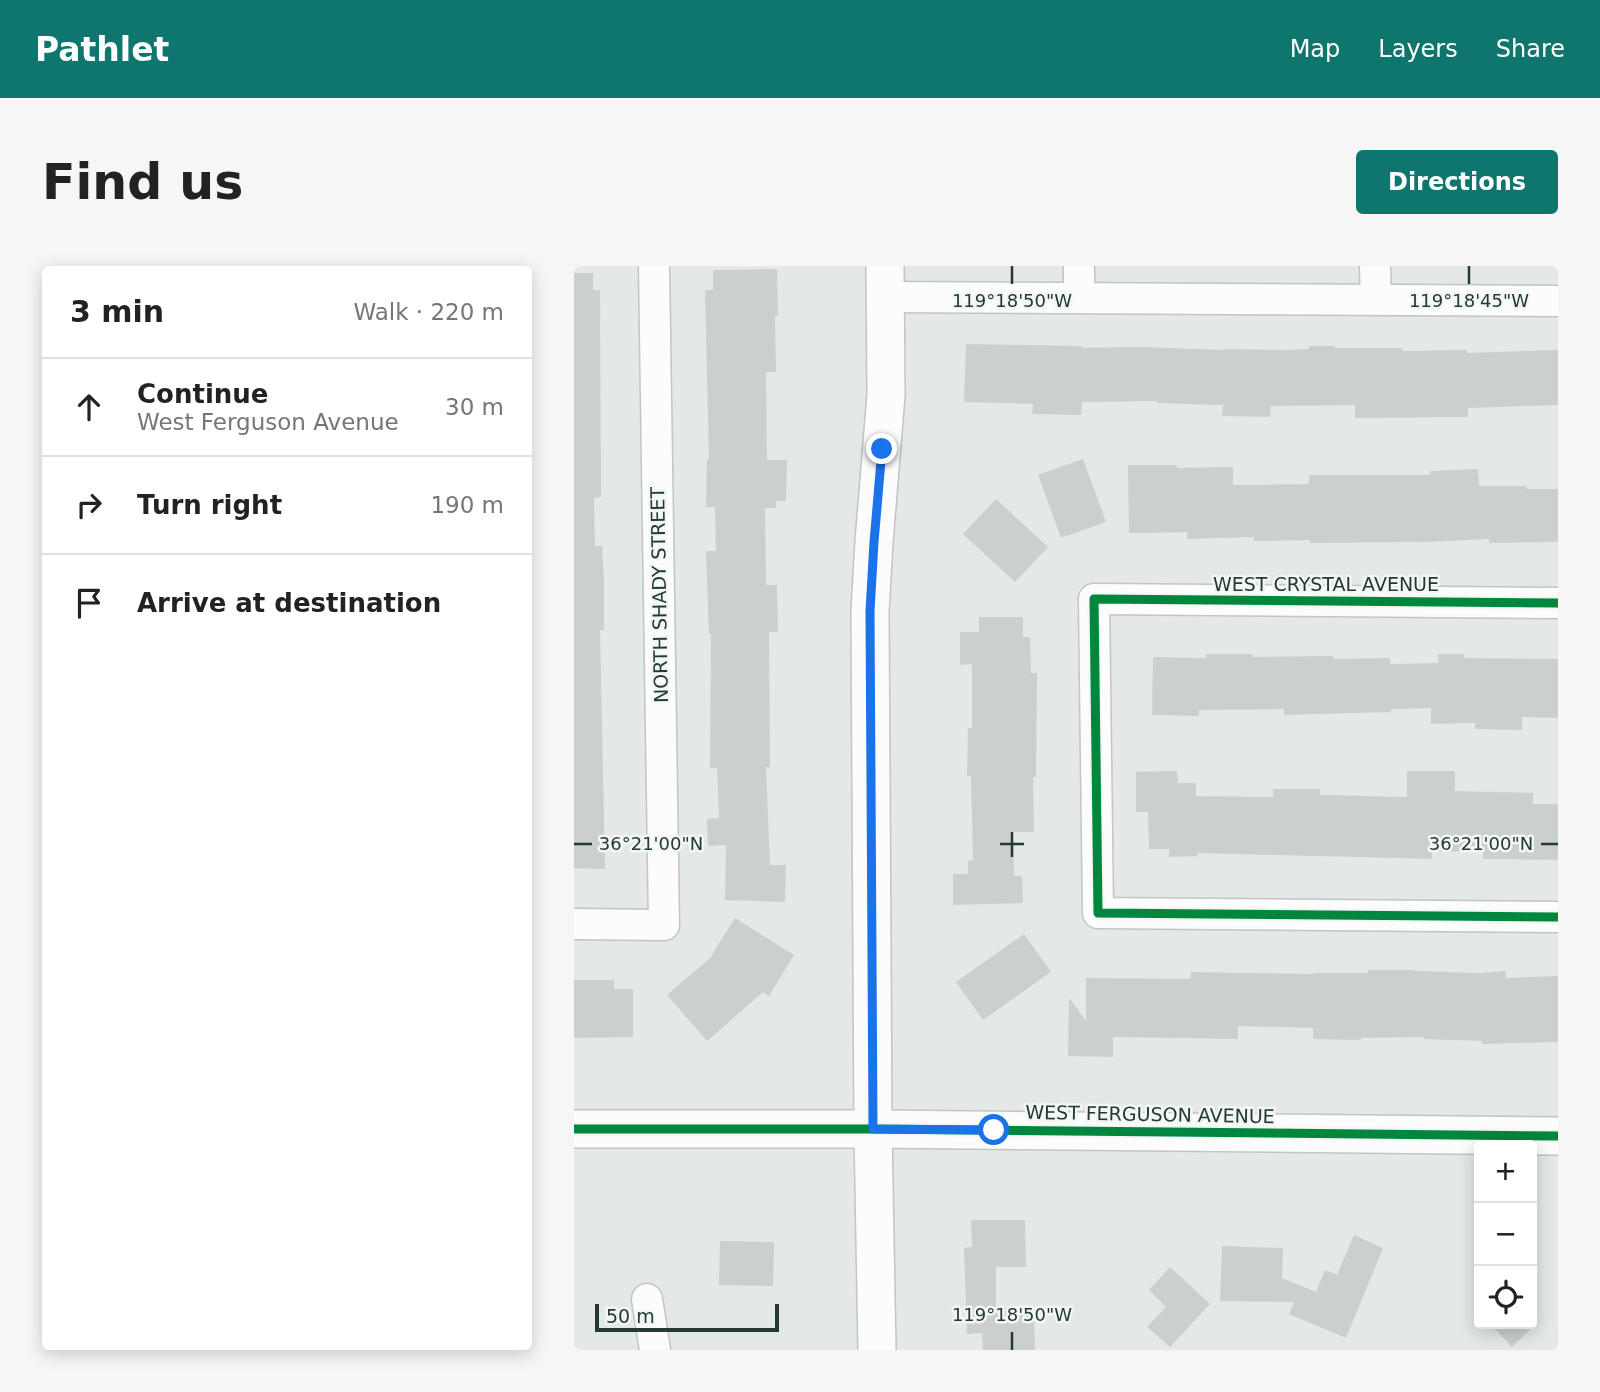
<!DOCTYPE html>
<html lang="en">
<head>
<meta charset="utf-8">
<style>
	:root { --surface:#fff; --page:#f6f6f6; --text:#222; --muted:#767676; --line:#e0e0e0; --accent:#0f766e }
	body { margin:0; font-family:"DejaVu Sans",sans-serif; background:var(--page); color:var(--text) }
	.controls { position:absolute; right:21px; bottom:21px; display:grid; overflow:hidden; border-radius:7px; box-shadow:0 4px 18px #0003 }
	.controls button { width:63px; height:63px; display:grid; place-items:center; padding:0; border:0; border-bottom:2px solid var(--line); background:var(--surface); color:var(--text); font:35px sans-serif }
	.scale { position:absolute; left:21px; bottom:18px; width:184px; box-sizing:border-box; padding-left:7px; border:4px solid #243932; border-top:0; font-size:19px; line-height:24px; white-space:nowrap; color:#243932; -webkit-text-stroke:5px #f2f7f4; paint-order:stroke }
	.stop { position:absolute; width:21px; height:21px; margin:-16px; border:5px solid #1a73e8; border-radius:50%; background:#fff }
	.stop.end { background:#1a73e8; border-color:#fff; box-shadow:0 2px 7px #0008 }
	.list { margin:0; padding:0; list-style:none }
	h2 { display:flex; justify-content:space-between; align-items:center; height:91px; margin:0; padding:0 28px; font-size:30px }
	h2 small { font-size:23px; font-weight:400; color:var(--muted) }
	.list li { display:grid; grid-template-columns:46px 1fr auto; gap:21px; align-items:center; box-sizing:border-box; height:98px; padding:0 28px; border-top:2px solid var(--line) }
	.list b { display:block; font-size:26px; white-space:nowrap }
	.list p { margin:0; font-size:23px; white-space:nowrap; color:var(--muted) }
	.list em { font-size:23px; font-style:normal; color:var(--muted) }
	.icon { flex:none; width:38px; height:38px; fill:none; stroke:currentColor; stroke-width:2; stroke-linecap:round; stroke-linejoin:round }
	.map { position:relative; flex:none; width:984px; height:1084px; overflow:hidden; border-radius:7px }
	header { display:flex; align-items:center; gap:42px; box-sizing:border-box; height:98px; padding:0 35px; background:var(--accent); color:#fff }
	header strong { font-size:33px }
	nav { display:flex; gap:38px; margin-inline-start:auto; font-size:24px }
	.intro { display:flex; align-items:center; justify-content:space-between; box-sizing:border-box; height:168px; padding:0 42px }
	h1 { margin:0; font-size:49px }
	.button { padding:18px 32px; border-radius:7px; background:var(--accent); color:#fff; font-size:24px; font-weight:700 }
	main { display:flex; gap:42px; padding:0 42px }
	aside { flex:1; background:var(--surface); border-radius:7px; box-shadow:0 4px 18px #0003 }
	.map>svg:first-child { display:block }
	.building { fill:#cbd0ce }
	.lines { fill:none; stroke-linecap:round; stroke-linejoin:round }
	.minor-casing { stroke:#c1c5c3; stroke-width:33 }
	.tertiary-casing { stroke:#c1c5c3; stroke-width:40 }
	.minor { stroke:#fbfcfb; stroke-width:30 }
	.tertiary { stroke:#fbfcfb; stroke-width:37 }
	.cycleway-casing { stroke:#f2f7f4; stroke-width:13 }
	.cycleway { stroke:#00873e; stroke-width:9 }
	.route { stroke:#1a73e8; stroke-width:9 }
	.ticks { fill:none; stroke:#243932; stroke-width:2.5 }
	.labels { text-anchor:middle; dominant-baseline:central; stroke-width:5; stroke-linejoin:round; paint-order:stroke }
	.street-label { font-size:19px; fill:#243932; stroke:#f2f7f4 }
	.ticks-label { font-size:18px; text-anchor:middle; fill:#243932; stroke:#f2f7f4; stroke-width:5; stroke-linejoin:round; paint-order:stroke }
</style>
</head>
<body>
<header>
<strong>Pathlet</strong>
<nav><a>Map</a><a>Layers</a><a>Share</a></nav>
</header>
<div class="intro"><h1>Find us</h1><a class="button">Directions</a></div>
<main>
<aside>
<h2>3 min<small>Walk · 220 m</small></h2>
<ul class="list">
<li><svg class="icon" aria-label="ahead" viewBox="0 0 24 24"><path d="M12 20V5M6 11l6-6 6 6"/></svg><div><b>Continue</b><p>West Ferguson Avenue</p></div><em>30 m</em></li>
<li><svg class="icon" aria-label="right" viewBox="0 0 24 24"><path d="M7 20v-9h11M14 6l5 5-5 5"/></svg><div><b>Turn right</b></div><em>190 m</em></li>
<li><svg class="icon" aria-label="arrive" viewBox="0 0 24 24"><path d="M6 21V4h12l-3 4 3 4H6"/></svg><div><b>Arrive at destination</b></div></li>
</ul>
</aside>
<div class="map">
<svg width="984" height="1084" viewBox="0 0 984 1084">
	<rect width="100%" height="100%" fill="#e4e8e6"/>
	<!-- building -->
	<path class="building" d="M 203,3 L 204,50 L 201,50 L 202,106 L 192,106 L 193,194 L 213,194 L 212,235 L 202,235 L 202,242 L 191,242 L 192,319 L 203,319 L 204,366 L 195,366 L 196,501 L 192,501 L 196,599 L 212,599 L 211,636 L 151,634 L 152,579 L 134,580 L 133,553 L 145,552 L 143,502 L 136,502 L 137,368 L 135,368 L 132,285 L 142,285 L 141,241 L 132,241 L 133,193 L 135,193 L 131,24 L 139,24 L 139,4 Z
		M 0,7 L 19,7 L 19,24 L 26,24 L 27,231 L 20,232 L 21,280 L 28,280 L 30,317 L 30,364 L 26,364 L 31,603 L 0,602 Z
		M 392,78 L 508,80 L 508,82 L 568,81 L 650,84 L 650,83 L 712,84 L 735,83 L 735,80 L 761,80 L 761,82 L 828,82 L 829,85 L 893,84 L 893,87 L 984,84 L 984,139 L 894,142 L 894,151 L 781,152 L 781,139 L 697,140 L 696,151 L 648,150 L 649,139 L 583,137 L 583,135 L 508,136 L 507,149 L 458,148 L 459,138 L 390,136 Z
		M 509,193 L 532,256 L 487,272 L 464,209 Z
		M 554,199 L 603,199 L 603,202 L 659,201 L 659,219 L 735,218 L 735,209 L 856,209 L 856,205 L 904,203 L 905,220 L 952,220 L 953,223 L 984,223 L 984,276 L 915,277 L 915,273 L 850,276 L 736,277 L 736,274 L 680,275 L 680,271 L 613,273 L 613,266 L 555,267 Z
		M 422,233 L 474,281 L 441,316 L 389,268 Z
		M 405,351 L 449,351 L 449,371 L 456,371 L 457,407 L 463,407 L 462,511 L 459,511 L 460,566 L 439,566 L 440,610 L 448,610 L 449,637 L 379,639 L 379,608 L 394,608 L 394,595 L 399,594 L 397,510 L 393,510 L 394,462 L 398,462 L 398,398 L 386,399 L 386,366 L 405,366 Z
		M 632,388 L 678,388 L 679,391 L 759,390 L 760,393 L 816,392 L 816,398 L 865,397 L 864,388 L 890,388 L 890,392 L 984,393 L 984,452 L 948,451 L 948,464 L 901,463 L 901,457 L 857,458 L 857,442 L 817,443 L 817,446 L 710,449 L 710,443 L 625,444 L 625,450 L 578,449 L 579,391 L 632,392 Z
		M 603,505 L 604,517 L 622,517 L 622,530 L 699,531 L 699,523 L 746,523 L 746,529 L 833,531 L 833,505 L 881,505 L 881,525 L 959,527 L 959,538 L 984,538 L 984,594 L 909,593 L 909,586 L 858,585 L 858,593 L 623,587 L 624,590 L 595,591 L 595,583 L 575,583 L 574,546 L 562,546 L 562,506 Z
		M 161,652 L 220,689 L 195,730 L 189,726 L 133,775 L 93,729 L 136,692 Z
		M 450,668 L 477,706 L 409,754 L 382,716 Z
		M 794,704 L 841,704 L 841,705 L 906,707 L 932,705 L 932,712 L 984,710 L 984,776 L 908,778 L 908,775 L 850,773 L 850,771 L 787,772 L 787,774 L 739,773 L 739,762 L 664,760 L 664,773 L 539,771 L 539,791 L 494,790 L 495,732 L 512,755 L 512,712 L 616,713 L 617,706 L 740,708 L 740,707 L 794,707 Z
		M 0,714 L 40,714 L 40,723 L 59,723 L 59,771 L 0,772 Z
		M 397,954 L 451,954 L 452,1001 L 422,1001 L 422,1045 L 460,1045 L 461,1084 L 409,1084 L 408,1067 L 393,1068 L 390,982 L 398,981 Z
		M 780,969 L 809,982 L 772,1072 L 715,1048 L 720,1036 L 646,1035 L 648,980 L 709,982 L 708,1012 L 742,1026 L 751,1004 L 763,1009 Z
		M 146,975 L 200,976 L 199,1020 L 145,1019 Z
		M 596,1001 L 636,1038 L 596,1081 L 573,1061 L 592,1041 L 575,1024 Z
		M 916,1058 L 962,1058 L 938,1081 Z"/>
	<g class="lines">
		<!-- minor casing -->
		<g class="minor-casing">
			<path id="minor" d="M 505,0 L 505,31
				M 801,0 L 802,33
				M 312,31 L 984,35
				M 984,337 L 520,333 L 524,647 L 984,651
				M 0,658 L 90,659 L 80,0
				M 73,1033 L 81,1084"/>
		</g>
		<!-- tertiary casing -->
		<g class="tertiary-casing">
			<path id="tertiary" d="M 0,863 L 299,863 L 984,870
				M 303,1084 L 299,863 L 296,345 L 300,276 L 312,129 L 311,0"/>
		</g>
		<!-- minor -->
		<use href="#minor" class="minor"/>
		<!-- tertiary -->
		<use href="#tertiary" class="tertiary"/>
		<!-- cycleway casing -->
		<g class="cycleway-casing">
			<path id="cycleway" d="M 984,337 L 520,333 L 524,647 L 984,651
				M 0,863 L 299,863 L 984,870"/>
		</g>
		<!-- cycleway -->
		<use href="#cycleway" class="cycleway"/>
	</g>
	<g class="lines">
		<!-- route -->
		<path class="route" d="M 308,183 L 300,276 L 296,345 L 299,863 L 420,864"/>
	</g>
	<!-- ticks -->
	<path class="ticks" d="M 438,0 L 438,18M 895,0 L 895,18M 438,566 L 438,591M 0,578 L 18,578M 426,578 L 450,578M 967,578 L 984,578M 438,1066 L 438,1084"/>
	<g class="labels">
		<!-- street labels -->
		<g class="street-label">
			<text x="752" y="318">WEST CRYSTAL AVENUE</text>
			<text transform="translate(85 329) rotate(-91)">NORTH SHADY STREET</text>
			<text transform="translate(576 848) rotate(1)">WEST FERGUSON AVENUE</text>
		</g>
	</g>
	<g class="ticks-label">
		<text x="438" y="41">119°18'50"W</text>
		<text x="895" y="41">119°18'45"W</text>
		<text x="77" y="584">36°21'00"N</text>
		<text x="907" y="584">36°21'00"N</text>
		<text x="438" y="1055">119°18'50"W</text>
	</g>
</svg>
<div class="controls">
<button>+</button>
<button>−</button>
<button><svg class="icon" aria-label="locate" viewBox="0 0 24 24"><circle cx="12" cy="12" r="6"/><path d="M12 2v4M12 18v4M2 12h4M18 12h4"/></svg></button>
</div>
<div class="scale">50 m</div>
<div class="stop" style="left:420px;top:864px"></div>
<div class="stop end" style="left:308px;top:183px"></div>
</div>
</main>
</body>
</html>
